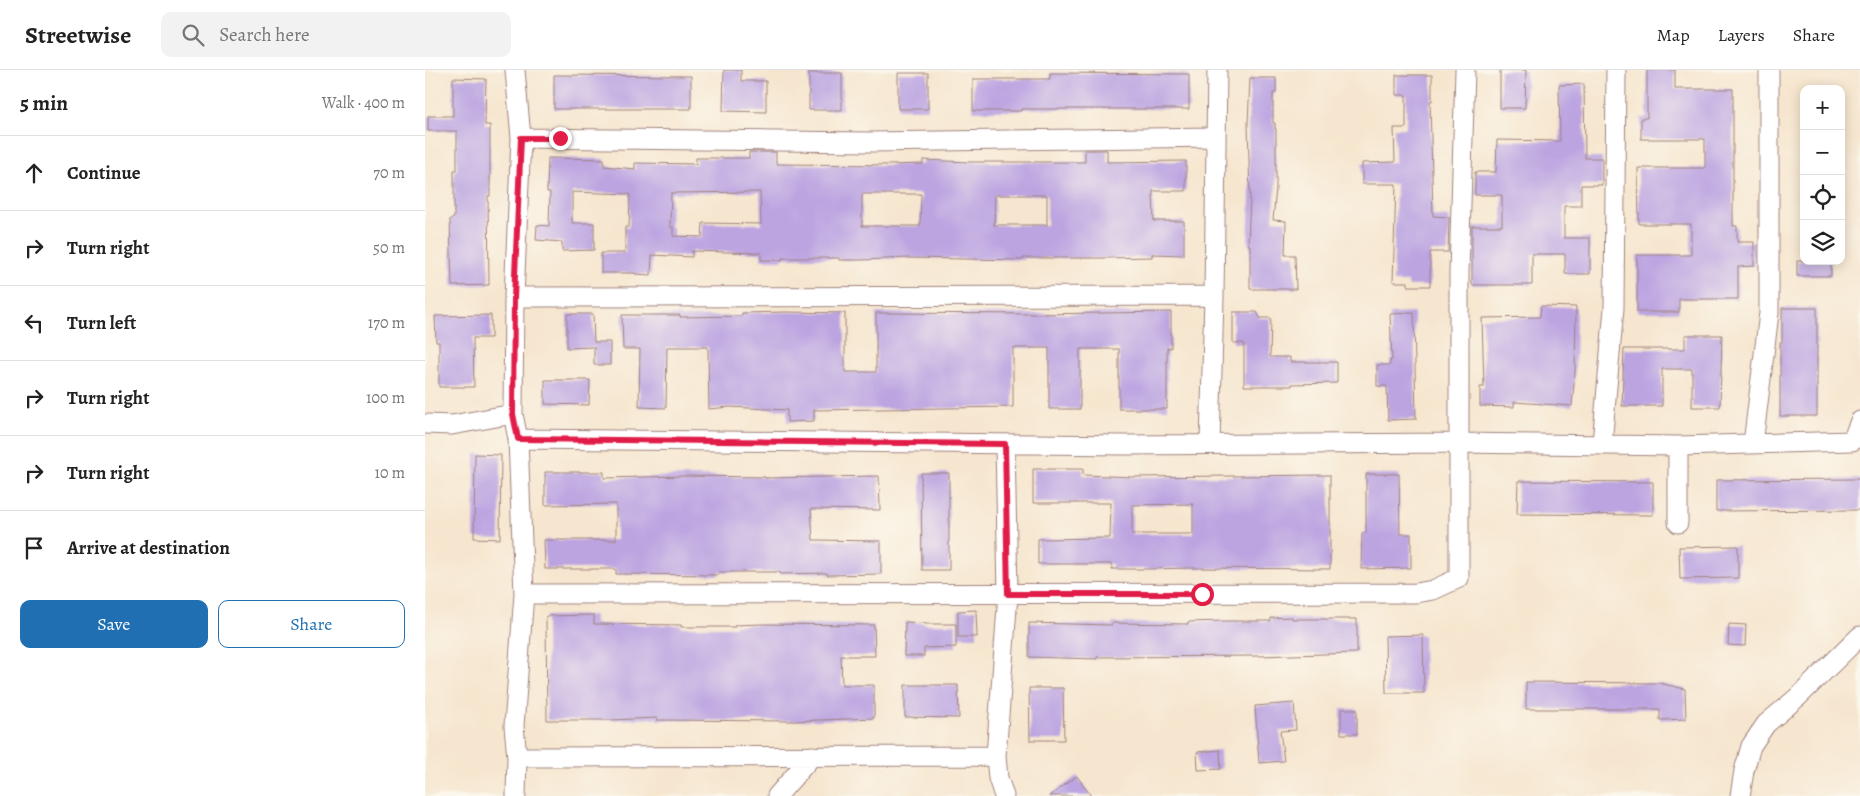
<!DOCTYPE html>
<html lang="en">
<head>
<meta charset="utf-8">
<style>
	:root { --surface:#fff; --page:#f2f2f2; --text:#222; --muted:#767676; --line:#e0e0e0; --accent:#1f6fb2 }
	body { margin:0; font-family:Alegreya,serif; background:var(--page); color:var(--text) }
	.controls { position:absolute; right:15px; top:15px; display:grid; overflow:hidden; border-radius:10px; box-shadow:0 2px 12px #0003 }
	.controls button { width:45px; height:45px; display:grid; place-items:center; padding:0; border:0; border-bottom:1px solid var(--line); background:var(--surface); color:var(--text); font:25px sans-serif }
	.stop { position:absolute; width:15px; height:15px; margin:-11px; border:4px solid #e11d48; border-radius:50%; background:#fff }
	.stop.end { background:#e11d48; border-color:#fff; box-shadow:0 1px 5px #0008 }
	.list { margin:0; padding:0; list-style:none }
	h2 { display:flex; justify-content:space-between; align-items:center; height:65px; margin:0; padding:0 20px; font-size:21px }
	h2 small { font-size:16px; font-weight:400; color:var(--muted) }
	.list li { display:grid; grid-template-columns:32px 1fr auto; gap:15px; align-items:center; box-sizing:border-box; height:75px; padding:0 20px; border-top:1px solid var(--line) }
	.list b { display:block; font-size:19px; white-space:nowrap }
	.list em { font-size:16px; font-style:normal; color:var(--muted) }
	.actions { display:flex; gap:10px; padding:15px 20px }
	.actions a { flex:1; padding:11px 0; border:1px solid var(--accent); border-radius:10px; text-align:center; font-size:18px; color:var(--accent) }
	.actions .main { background:var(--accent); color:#fff }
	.icon { flex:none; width:28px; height:28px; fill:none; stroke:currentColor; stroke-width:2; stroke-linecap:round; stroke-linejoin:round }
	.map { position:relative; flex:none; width:1435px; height:726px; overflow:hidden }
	header { display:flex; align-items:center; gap:30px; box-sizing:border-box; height:70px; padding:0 25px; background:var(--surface); border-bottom:1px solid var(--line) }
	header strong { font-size:24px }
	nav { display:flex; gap:28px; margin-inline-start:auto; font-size:18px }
	.search { width:350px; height:45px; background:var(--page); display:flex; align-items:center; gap:12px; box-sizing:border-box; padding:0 18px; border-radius:10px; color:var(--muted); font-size:19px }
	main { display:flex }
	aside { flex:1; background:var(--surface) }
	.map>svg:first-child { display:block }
	.building { fill:#bca4e1; fill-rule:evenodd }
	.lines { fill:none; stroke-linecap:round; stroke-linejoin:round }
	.street-casing { stroke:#a0827d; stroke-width:21 }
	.street { stroke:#fff; stroke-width:19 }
	.route { stroke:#e11d48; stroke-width:6 }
</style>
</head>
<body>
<header>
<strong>Streetwise</strong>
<div class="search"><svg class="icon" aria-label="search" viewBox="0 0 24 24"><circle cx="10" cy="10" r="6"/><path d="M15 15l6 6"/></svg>Search here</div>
<nav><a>Map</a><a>Layers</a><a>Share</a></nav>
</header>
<main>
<aside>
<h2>5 min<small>Walk · 400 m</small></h2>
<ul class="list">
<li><svg class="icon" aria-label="ahead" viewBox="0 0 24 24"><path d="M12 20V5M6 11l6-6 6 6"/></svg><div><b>Continue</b></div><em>70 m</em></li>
<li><svg class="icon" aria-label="right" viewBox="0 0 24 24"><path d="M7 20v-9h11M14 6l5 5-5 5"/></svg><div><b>Turn right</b></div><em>50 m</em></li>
<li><svg class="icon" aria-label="left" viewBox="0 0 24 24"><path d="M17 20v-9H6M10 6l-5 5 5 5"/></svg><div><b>Turn left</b></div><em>170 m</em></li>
<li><svg class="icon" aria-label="right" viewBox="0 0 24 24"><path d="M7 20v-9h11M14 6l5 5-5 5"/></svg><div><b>Turn right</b></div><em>100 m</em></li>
<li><svg class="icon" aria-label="right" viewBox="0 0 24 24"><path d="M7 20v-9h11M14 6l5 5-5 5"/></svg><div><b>Turn right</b></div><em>10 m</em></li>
<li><svg class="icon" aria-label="arrive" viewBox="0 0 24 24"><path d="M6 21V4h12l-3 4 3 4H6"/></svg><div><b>Arrive at destination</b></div></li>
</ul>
<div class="actions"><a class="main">Save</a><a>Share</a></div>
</aside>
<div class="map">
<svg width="1435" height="726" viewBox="0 0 1435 726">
	<rect width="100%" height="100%" fill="#fbf7ec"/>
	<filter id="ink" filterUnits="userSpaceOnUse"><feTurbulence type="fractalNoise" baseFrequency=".02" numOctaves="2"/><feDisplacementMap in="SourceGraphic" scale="10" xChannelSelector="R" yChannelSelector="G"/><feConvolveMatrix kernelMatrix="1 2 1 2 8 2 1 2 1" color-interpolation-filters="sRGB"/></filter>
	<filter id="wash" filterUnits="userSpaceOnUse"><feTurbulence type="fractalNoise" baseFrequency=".0096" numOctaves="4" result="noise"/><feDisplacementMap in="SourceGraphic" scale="20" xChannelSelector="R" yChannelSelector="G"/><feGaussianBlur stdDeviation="1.12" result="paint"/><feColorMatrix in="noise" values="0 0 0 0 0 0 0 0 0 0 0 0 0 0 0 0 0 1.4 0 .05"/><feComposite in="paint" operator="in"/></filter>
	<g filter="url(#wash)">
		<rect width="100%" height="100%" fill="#f6e6cf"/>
		<g id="blocks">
			<!-- building -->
			<path class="building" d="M 299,0 L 316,0 L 316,11 L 341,11 L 341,42 L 298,41 Z
				M 1075,0 L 1101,0 L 1100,38 L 1075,38 Z
				M 1222,0 L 1250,0 L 1250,19 L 1308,19 L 1308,156 L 1312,156 L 1312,172 L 1329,172 L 1329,196 L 1313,197 L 1313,229 L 1254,229 L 1254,242 L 1212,242 L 1212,185 L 1266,185 L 1266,154 L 1214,154 L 1213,98 L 1280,98 L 1280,69 L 1216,69 L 1216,48 L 1222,48 Z
				M 384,3 L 417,3 L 417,40 L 384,40 Z
				M 473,3 L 503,3 L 503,39 L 473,39 Z
				M 625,3 L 764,4 L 764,39 L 596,39 L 596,41 L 548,41 L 548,9 L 625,9 Z
				M 129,5 L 266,6 L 266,39 L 129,39 Z
				M 971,5 L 1007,5 L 1007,31 L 1005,31 L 1008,146 L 1024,147 L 1023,182 L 1005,182 L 1005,216 L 983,216 L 983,212 L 968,212 L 971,114 L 937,114 L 937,93 L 970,92 L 969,58 L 981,58 L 981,25 L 971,25 Z
				M 28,8 L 61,9 L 60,55 L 65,55 L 65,126 L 63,126 L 64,215 L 27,216 L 25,149 L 29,148 L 29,100 L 32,100 L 32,61 L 3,61 L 3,46 L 28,46 Z
				M 825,8 L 851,8 L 851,23 L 848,23 L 848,53 L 850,53 L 850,59 L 851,59 L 851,118 L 848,150 L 861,151 L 860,185 L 870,185 L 871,219 L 825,219 L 825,175 L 823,175 L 825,126 L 823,54 Z
				M 1159,14 L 1160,88 L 1177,88 L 1177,115 L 1156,115 L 1156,136 L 1139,136 L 1139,168 L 1165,168 L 1165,204 L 1140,204 L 1140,184 L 1107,184 L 1107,215 L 1047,215 L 1047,156 L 1077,156 L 1077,125 L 1050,125 L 1050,102 L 1071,102 L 1072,70 L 1135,71 L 1134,15 Z
				M 660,80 L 682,80 L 682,92 L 761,91 L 761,121 L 728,121 L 729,151 L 759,151 L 759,185 L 727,184 L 727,187 L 679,188 L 598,188 L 598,190 L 484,188 L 437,190 L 414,190 L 414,188 L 357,188 L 357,190 L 336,190 L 336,183 L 267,181 L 267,187 L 227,185 L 226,205 L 210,204 L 210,203 L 176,203 L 176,183 L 200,183 L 200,157 L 204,157 L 205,124 L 147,122 L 147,153 L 169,153 L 169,180 L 137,181 L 137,172 L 111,170 L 112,155 L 124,156 L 125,122 L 122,122 L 123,88 L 179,89 L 179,96 L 210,99 L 210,93 L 271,94 L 271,88 L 324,88 L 324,82 L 351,82 L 351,94 L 465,95 L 498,94 L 498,90 L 544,92 L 660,92 ZM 335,122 L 336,154 L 278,153 L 277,167 L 248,166 L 248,157 L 245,157 L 246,123 ZM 437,124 L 496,124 L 495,156 L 437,156 ZM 570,125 L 622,125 L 622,155 L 569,155 Z
				M 1372,191 L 1406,191 L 1406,206 L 1372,206 Z
				M 1116,236 L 1151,237 L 1150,302 L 1147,336 L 1089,332 L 1089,337 L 1055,336 L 1055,317 L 1059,317 L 1057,248 L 1115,247 Z
				M 1357,238 L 1392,238 L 1392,346 L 1355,346 L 1355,272 L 1357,272 Z
				M 361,242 L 420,243 L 420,302 L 451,302 L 451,243 L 610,244 L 746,242 L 746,278 L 742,278 L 742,339 L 694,339 L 694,279 L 655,279 L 655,339 L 624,339 L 624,278 L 588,278 L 588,337 L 389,340 L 389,351 L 362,352 L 362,340 L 305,337 L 284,339 L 283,277 L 242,277 L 241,338 L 214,337 L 215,279 L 198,279 L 197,245 L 255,245 L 255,247 L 317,246 L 317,243 Z
				M 808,242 L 832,242 L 835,248 L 846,248 L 845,287 L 865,287 L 865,292 L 912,292 L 912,313 L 867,314 L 867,316 L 819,316 L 819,273 L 808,273 Z
				M 989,243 L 991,349 L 963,350 L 962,316 L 952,316 L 952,295 L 965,295 L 965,290 L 967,290 L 965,244 Z
				M 142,244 L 168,244 L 169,272 L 185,272 L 185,295 L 169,295 L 169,277 L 142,278 Z
				M 66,245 L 66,268 L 48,268 L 49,317 L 14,317 L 14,272 L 11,272 L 10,246 Z
				M 1260,265 L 1297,265 L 1295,337 L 1267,337 L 1267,299 L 1237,299 L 1237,336 L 1197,336 L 1199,279 L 1260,279 Z
				M 120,310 L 165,310 L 164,335 L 120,334 Z
				M 50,384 L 76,385 L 75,469 L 49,468 Z
				M 608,399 L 658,399 L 658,405 L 708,407 L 905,405 L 905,499 L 768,498 L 722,499 L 687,499 L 687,494 L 613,494 L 613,469 L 685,468 L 686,433 L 608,433 ZM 768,434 L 768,464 L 707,464 L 707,435 Z
				M 120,402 L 179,402 L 179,408 L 260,406 L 340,407 L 340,408 L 454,406 L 455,440 L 386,439 L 388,470 L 456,471 L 456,504 L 402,505 L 402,503 L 355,504 L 355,502 L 294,502 L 294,505 L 191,504 L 191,499 L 120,499 L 119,470 L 191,470 L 191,434 L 120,435 Z
				M 496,403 L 524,403 L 524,500 L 497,500 Z
				M 941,404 L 974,404 L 975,464 L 986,464 L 986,498 L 936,499 L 937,463 L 941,463 Z
				M 1435,409 L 1435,440 L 1291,441 L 1291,410 Z
				M 1093,411 L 1228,412 L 1228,445 L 1092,444 Z
				M 1313,476 L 1313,508 L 1255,509 L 1254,477 Z
				M 551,540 L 552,567 L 533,567 L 533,541 Z
				M 169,545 L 169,554 L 256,555 L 256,557 L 310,557 L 310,555 L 336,554 L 449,555 L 450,586 L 416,586 L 417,615 L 449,615 L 449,648 L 368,651 L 232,650 L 232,648 L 186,650 L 122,650 L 121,546 Z
				M 867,547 L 867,549 L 932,549 L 932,583 L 834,586 L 672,587 L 672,589 L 604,587 L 604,553 L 687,555 L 687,553 L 763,554 L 763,552 L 798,551 L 846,551 L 846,548 Z
				M 480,552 L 500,553 L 500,554 L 531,554 L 531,577 L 499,578 L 499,586 L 479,586 Z
				M 1304,554 L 1321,555 L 1320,576 L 1303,575 Z
				M 998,565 L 999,623 L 961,623 L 960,566 Z
				M 1101,612 L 1234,613 L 1260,619 L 1261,649 L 1235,650 L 1235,639 L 1101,639 Z
				M 480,615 L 533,615 L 534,648 L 480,647 Z
				M 604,618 L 638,618 L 639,670 L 605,670 Z
				M 869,633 L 871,660 L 855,661 L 859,691 L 834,693 L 830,636 Z
				M 916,639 L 932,639 L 932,664 L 916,664 Z
				M 795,680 L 796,699 L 773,700 L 772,682 Z
				M 652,706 L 666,726 L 624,726 Z"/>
		</g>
	</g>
	<g filter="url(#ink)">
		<use href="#blocks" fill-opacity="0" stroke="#a0827d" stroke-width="1"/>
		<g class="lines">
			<!-- street casing -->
			<g class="street-casing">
				<path id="street" d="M 90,0 L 96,68 L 89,227 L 88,344 L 93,369 L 99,524 L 89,656 L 92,687 L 91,726
					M 96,68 L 446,72 L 790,67
					M 89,227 L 789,226
					M 0,354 L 27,355 L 88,344
					M 93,369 L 699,375 L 1033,373 L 1253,376 L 1427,371 L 1435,351
					M 785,374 L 789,226 L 792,0
					M 1177,374 L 1189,238 L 1191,0
					M 1328,374 L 1344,243 L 1344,0
					M 1253,376 L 1253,453
					M 99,524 L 991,523 L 1008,520 L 1034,508 L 1034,203 L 1040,0
					M 92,687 L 571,686
					M 352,726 L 387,686
					M 579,726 L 573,708 L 571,686 L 583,524 L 580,374
					M 1315,726 L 1319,701 L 1326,676 L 1341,654 L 1374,626 L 1435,566"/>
			</g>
			<!-- street -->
			<use href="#street" class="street"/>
		</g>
	</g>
	<g class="lines" filter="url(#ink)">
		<!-- route -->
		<path class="route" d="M 135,68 L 96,68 L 89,228 L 88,344 L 93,369 L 580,374 L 583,524 L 777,524"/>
	</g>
</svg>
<div class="controls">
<button>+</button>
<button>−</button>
<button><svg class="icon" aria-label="locate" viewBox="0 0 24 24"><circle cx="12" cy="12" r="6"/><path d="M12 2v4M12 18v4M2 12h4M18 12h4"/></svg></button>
<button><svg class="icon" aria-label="layers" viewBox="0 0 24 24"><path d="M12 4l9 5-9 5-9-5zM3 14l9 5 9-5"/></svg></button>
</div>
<div class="stop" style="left:777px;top:524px"></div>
<div class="stop end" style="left:135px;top:68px"></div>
</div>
</main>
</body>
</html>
